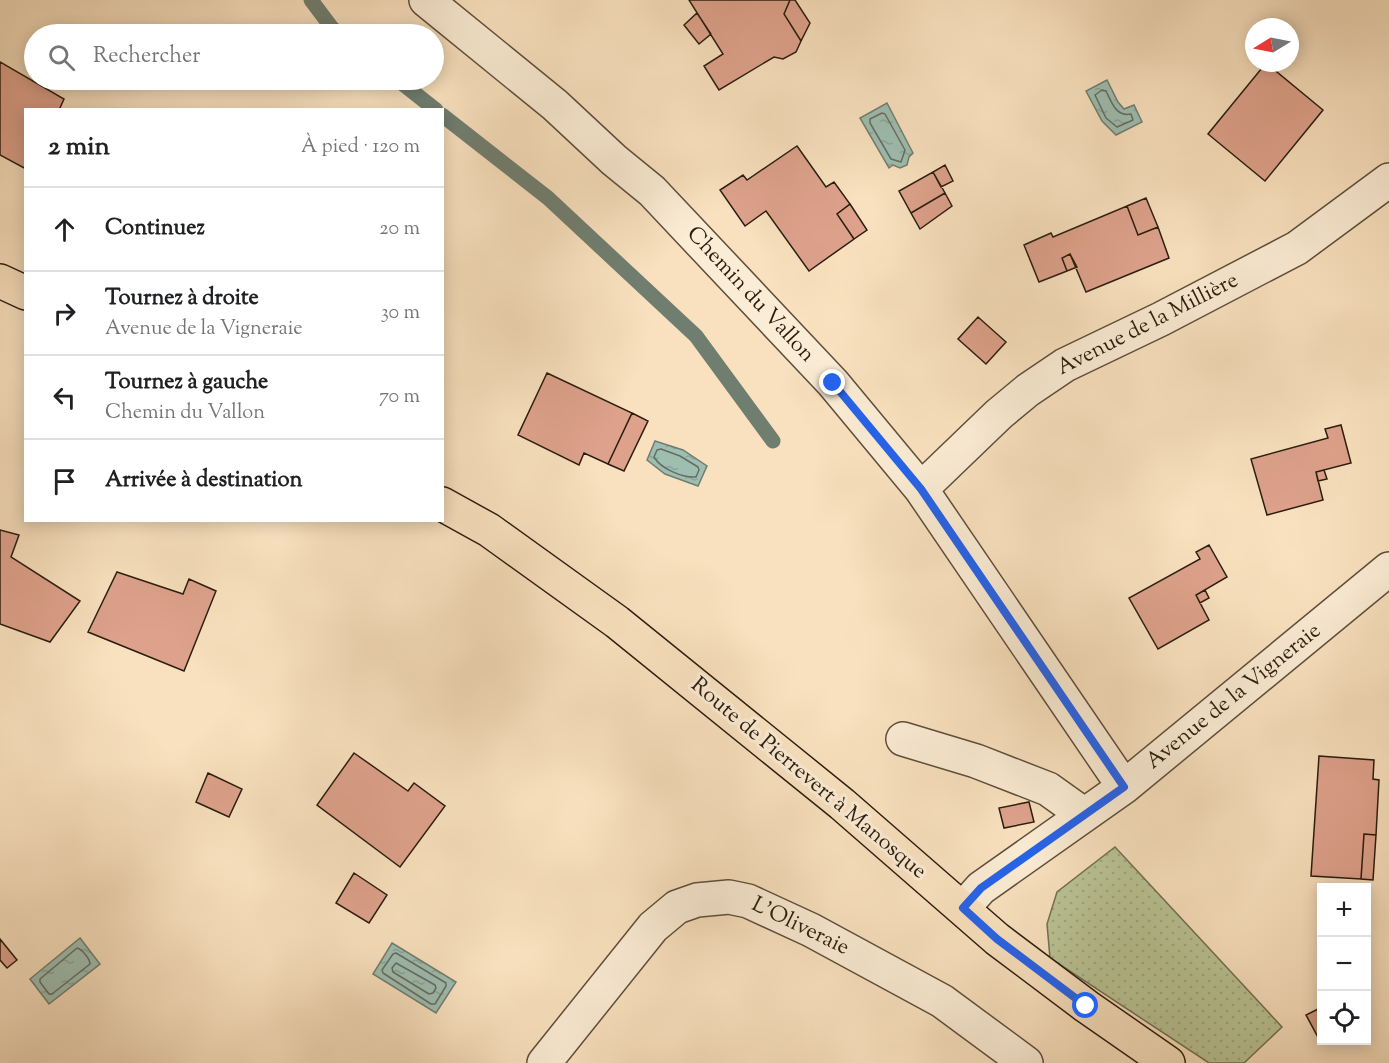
<!DOCTYPE html>
<html lang="fr">
<head>
<meta charset="utf-8">
<style>
	:root { --surface:#fff; --page:#f2f2f2; --text:#202124; --muted:#757577; --line:#e0e0e0 }
	body { margin:0; font-family:"Sorts Mill Goudy",serif; background:var(--page); color:var(--text) }
	.controls { position:absolute; right:18px; bottom:18px; display:grid; overflow:hidden; border-radius:0px; box-shadow:0 3px 15px #0003 }
	.controls button { width:54px; height:54px; display:grid; place-items:center; padding:0; border:0; border-bottom:2px solid var(--line); background:var(--surface); color:var(--text); font:30px sans-serif }
	.compass { position:absolute; left:1245px; top:18px; width:54px; height:54px; border-radius:50%; background:var(--surface); box-shadow:0 3px 15px #0003; rotate:260deg }
	.stop { position:absolute; width:18px; height:18px; margin:-14px; border:4px solid #2563eb; border-radius:50%; background:#fff }
	.stop.end { background:#2563eb; border-color:#fff; box-shadow:0 2px 6px #0008 }
	.list { margin:0; padding:0; list-style:none }
	h2 { display:flex; justify-content:space-between; align-items:center; height:78px; margin:0; padding:0 24px; font-size:26px }
	h2 small { font-size:20px; font-weight:400; color:var(--muted) }
	.list li { display:grid; grid-template-columns:39px 1fr auto; gap:18px; align-items:center; box-sizing:border-box; height:84px; padding:0 24px; border-top:2px solid var(--line) }
	.list b { display:block; font-size:22px; white-space:nowrap }
	.list p { margin:0; font-size:20px; white-space:nowrap; color:var(--muted) }
	.list em { font-size:20px; font-style:normal; color:var(--muted) }
	.icon { flex:none; width:33px; height:33px; fill:none; stroke:currentColor; stroke-width:2; stroke-linecap:round; stroke-linejoin:round }
	.map { position:relative; flex:none; width:1389px; height:1063px; overflow:hidden }
	.search { position:absolute; background:var(--surface); box-shadow:0 3px 15px #0003; left:24px; top:24px; width:420px; height:66px; display:flex; align-items:center; gap:15px; box-sizing:border-box; padding:0 21px; border-radius:33px; color:var(--muted); font-size:22px }
	.panel { position:absolute; background:var(--surface); box-shadow:0 3px 15px #0003; left:24px; top:108px; width:420px; height:414px; border-radius:0px }
	.map>svg:first-child { display:block }
	.grass { fill:url(#grass-dots); stroke:#727052; stroke-width:1.5 }
	.water { fill:url(#water-ripples); stroke:#707e70; stroke-width:1.5 }
	.lines { fill:none; stroke-linecap:round; stroke-linejoin:round }
	.shore { stroke:#646e60; stroke-width:1.5 }
	.stream { stroke:#707e70; stroke-width:15 }
	.building { fill:#dea28c; stroke:#2a1d0e; stroke-width:1.5 }
	.minor-casing { stroke:#5e4e3a; stroke-width:36 }
	.major-casing { stroke:#2a1d0e; stroke-width:36 }
	.minor { stroke:#fbecd5; stroke-width:33 }
	.major { stroke:#f9e1bf; stroke-width:33 }
	.route { stroke:#2563eb; stroke-width:8 }
	.labels { text-anchor:middle; dominant-baseline:central; stroke-width:6; stroke-linejoin:round; paint-order:stroke }
	.street-label { font-size:22px; fill:#2a1d0e; stroke:#fbecd5 }
</style>
</head>
<body>
<div class="map">
<svg width="1389" height="1063" viewBox="0 0 1389 1063">
	<defs>
		<pattern id="grass-dots" width="8" height="8" patternUnits="userSpaceOnUse" patternTransform="scale(1.5)"><rect width="8" height="8" fill="#b9c395"/><path d="M2 2h.1M6 6h.1" fill="none" stroke="#9fa77f" stroke-width="1.8" stroke-linecap="round"/></pattern>
		<pattern id="water-ripples" width="26" height="14" patternUnits="userSpaceOnUse" patternTransform="scale(1.5)"><rect width="26" height="14" fill="#9ebeb2"/><path d="M2 4q2-2 4 0t4 0M15 11q2-2 4 0t4 0" fill="none" stroke="#88a398"/></pattern>
	</defs>
	<rect width="100%" height="100%" fill="#f9e1bf"/>
	<filter id="stains"><feTurbulence type="fractalNoise" baseFrequency=".00333" numOctaves="4"/><feColorMatrix values="0 0 0 0 .2 0 0 0 0 .09 0 0 0 0 .02 0 0 0 .5 -.17"/></filter>
	<radialGradient id="worn" r=".72"><stop offset=".6" stop-color="#630" stop-opacity="0"/><stop offset="1" stop-color="#630" stop-opacity=".3"/></radialGradient>
	<!-- grass -->
	<path class="grass" d="M 1115,847 L 1282,1027 L 1244,1063 L 1209,1063 L 1050,958 L 1047,924 L 1057,892 Z"/>
	<!-- water -->
	<path class="water" d="M 1107,80 L 1118,102 L 1124,109 L 1134,105 L 1142,122 L 1116,135 L 1102,121 L 1086,91 Z
		M 887,103 L 913,153 L 909,157 L 907,165 L 900,168 L 893,165 L 889,168 L 860,118 Z
		M 655,441 L 683,450 L 707,466 L 698,486 L 665,474 L 647,460 Z
		M 80,938 L 100,964 L 49,1004 L 30,979 Z
		M 392,943 L 456,982 L 436,1013 L 373,974 Z"/>
	<g class="lines">
		<!-- shore -->
		<path class="shore" d="M 1102,90 L 1106,91 C 1112,103 1116,117 1131,114 L 1133,120 L 1117,127 L 1106,118 L 1095,95 Z
			M 882,113 L 885,114 L 905,150 L 901,162 L 891,159 L 870,123 L 870,119 Z
			M 661,449 L 680,456 L 698,467 L 699,470 L 696,477 C 683,478 661,469 654,457 L 657,450 Z
			M 77,948 C 82,949 90,959 90,964 L 52,994 L 49,994 L 40,982 L 40,979 Z
			M 396,953 L 446,983 L 446,986 L 435,1004 L 431,1004 L 383,973 L 382,970 L 393,954 Z
			M 396,963 L 435,985 L 436,988 L 433,993 L 429,994 L 393,972 L 392,968 Z"/>
		<!-- stream -->
		<path class="stream" d="M 311,0 L 332,28 L 340,34
			M 398,80 L 436,110
			M 442,115 L 548,198 L 696,336 L 773,441"/>
	</g>
	<!-- building -->
	<path class="building" d="M 689,0 L 790,0 L 784,14 L 801,41 L 796,52 L 783,59 L 774,57 L 719,90 L 704,66 L 723,54 Z
		M 790,0 L 795,0 L 810,23 L 801,41 L 784,14 Z
		M 697,13 L 711,34 L 699,44 L 684,25 Z
		M 0,62 L 64,99 L 59,110 L 26,110 L 26,169 L 0,155 Z
		M 1266,63 L 1323,110 L 1265,181 L 1208,134 Z
		M 797,146 L 826,187 L 834,182 L 850,204 L 837,214 L 854,239 L 809,271 L 766,211 L 745,226 L 720,190 L 743,175 L 747,180 Z
		M 945,165 L 953,181 L 941,187 L 933,172 Z
		M 933,172 L 945,193 L 911,213 L 899,191 Z
		M 945,193 L 952,206 L 920,229 L 911,213 Z
		M 1146,198 L 1158,227 L 1138,235 L 1127,206 Z
		M 850,204 L 867,230 L 854,239 L 837,214 Z
		M 1127,206 L 1138,235 L 1158,227 L 1169,258 L 1086,292 L 1070,254 L 1062,258 L 1067,271 L 1039,282 L 1024,245 L 1051,233 L 1053,237 Z
		M 1070,254 L 1077,267 L 1067,271 L 1062,258 Z
		M 978,317 L 1006,342 L 986,364 L 958,339 Z
		M 547,373 L 632,413 L 608,464 L 584,453 L 579,465 L 518,435 Z
		M 632,413 L 648,421 L 624,471 L 608,464 Z
		M 1341,425 L 1351,463 L 1316,472 L 1323,500 L 1267,515 L 1251,459 L 1328,438 L 1325,429 Z
		M 1324,470 L 1327,479 L 1318,481 L 1316,472 Z
		M 0,530 L 19,535 L 11,557 L 80,601 L 50,642 L 0,624 Z
		M 1209,545 L 1227,577 L 1196,595 L 1209,620 L 1158,649 L 1129,598 L 1200,559 L 1196,552 Z
		M 117,572 L 183,594 L 189,579 L 216,591 L 184,671 L 88,632 Z
		M 1205,590 L 1209,598 L 1200,603 L 1196,595 Z
		M 354,753 L 408,791 L 414,783 L 445,806 L 400,867 L 317,805 Z
		M 1319,756 L 1374,760 L 1373,779 L 1379,780 L 1376,835 L 1364,834 L 1361,879 L 1311,876 Z
		M 208,773 L 242,789 L 229,817 L 196,802 Z
		M 1029,802 L 1034,822 L 1004,828 L 999,808 Z
		M 1364,834 L 1376,835 L 1373,880 L 1361,879 Z
		M 354,873 L 387,895 L 369,923 L 336,903 Z
		M 0,939 L 17,960 L 7,968 L 0,960 Z
		M 1322,1007 L 1322,1038 L 1319,1039 L 1306,1015 Z"/>
	<g class="lines">
		<!-- minor casing -->
		<g class="minor-casing">
			<path id="minor" d="M 426,0 L 555,105 L 614,160 L 652,191 L 833,383 L 921,489 L 1124,787
				M 921,489 L 999,414 L 1028,390 L 1065,365 L 1161,319 L 1297,248 L 1389,180
				M 903,739 L 976,761 L 1048,789 L 1083,814
				M 963,908 L 981,888 L 1124,787 L 1389,569
				M 544,1063 L 653,927 L 677,907 L 697,900 L 729,897 L 748,901 L 811,930 L 942,1001 L 1026,1063"/>
		</g>
		<!-- major casing -->
		<g class="major-casing">
			<path id="major" d="M 0,281 L 26,293
				M 442,504 L 489,530 L 617,622 L 842,804 L 997,939 L 1086,1006 L 1168,1063"/>
		</g>
		<!-- minor -->
		<use href="#minor" class="minor"/>
		<!-- major -->
		<use href="#major" class="major"/>
	</g>
	<g class="lines">
		<!-- route -->
		<path class="route" d="M 833,383 L 921,489 L 1124,787 L 981,888 L 963,908 L 997,939 L 1086,1006"/>
	</g>
	<g class="labels">
		<!-- street labels -->
		<g class="street-label">
			<text transform="translate(750 295) rotate(47)">Chemin du Vallon</text>
			<text transform="translate(1148 325) rotate(-27)">Avenue de la Millière</text>
			<text transform="translate(1234 697) rotate(-39)">Avenue de la Vigneraie</text>
			<text transform="translate(808 779) rotate(40)">Route de Pierrevert à Manosque</text>
			<text transform="translate(800 927) rotate(26)">L'Oliveraie</text>
		</g>
	</g>
	<rect width="100%" height="100%" filter="url(#stains)"/>
	<rect width="100%" height="100%" fill="url(#worn)"/>
</svg>
<div class="controls">
<button>+</button>
<button>−</button>
<button><svg class="icon" aria-label="locate" viewBox="0 0 24 24"><circle cx="12" cy="12" r="6"/><path d="M12 2v4M12 18v4M2 12h4M18 12h4"/></svg></button>
</div>
<svg class="compass" viewBox="-18 -18 36 36"><path d="M0-13l5 13h-10z" fill="#e53935"/><path d="M0 13l5-13h-10z" fill="#757577"/></svg>
<div class="stop" style="left:1086px;top:1006px"></div>
<div class="stop end" style="left:833px;top:383px"></div>
<div class="search"><svg class="icon" aria-label="search" viewBox="0 0 24 24"><circle cx="10" cy="10" r="6"/><path d="M15 15l6 6"/></svg>Rechercher</div>
<section class="panel">
<h2>2 min<small>À pied · 120 m</small></h2>
<ul class="list">
<li><svg class="icon" aria-label="ahead" viewBox="0 0 24 24"><path d="M12 20V5M6 11l6-6 6 6"/></svg><div><b>Continuez</b></div><em>20 m</em></li>
<li><svg class="icon" aria-label="right" viewBox="0 0 24 24"><path d="M7 20v-9h11M14 6l5 5-5 5"/></svg><div><b>Tournez à droite</b><p>Avenue de la Vigneraie</p></div><em>30 m</em></li>
<li><svg class="icon" aria-label="left" viewBox="0 0 24 24"><path d="M17 20v-9H6M10 6l-5 5 5 5"/></svg><div><b>Tournez à gauche</b><p>Chemin du Vallon</p></div><em>70 m</em></li>
<li><svg class="icon" aria-label="arrive" viewBox="0 0 24 24"><path d="M6 21V4h12l-3 4 3 4H6"/></svg><div><b>Arrivée à destination</b></div></li>
</ul>
</section>
</div>
</body>
</html>
